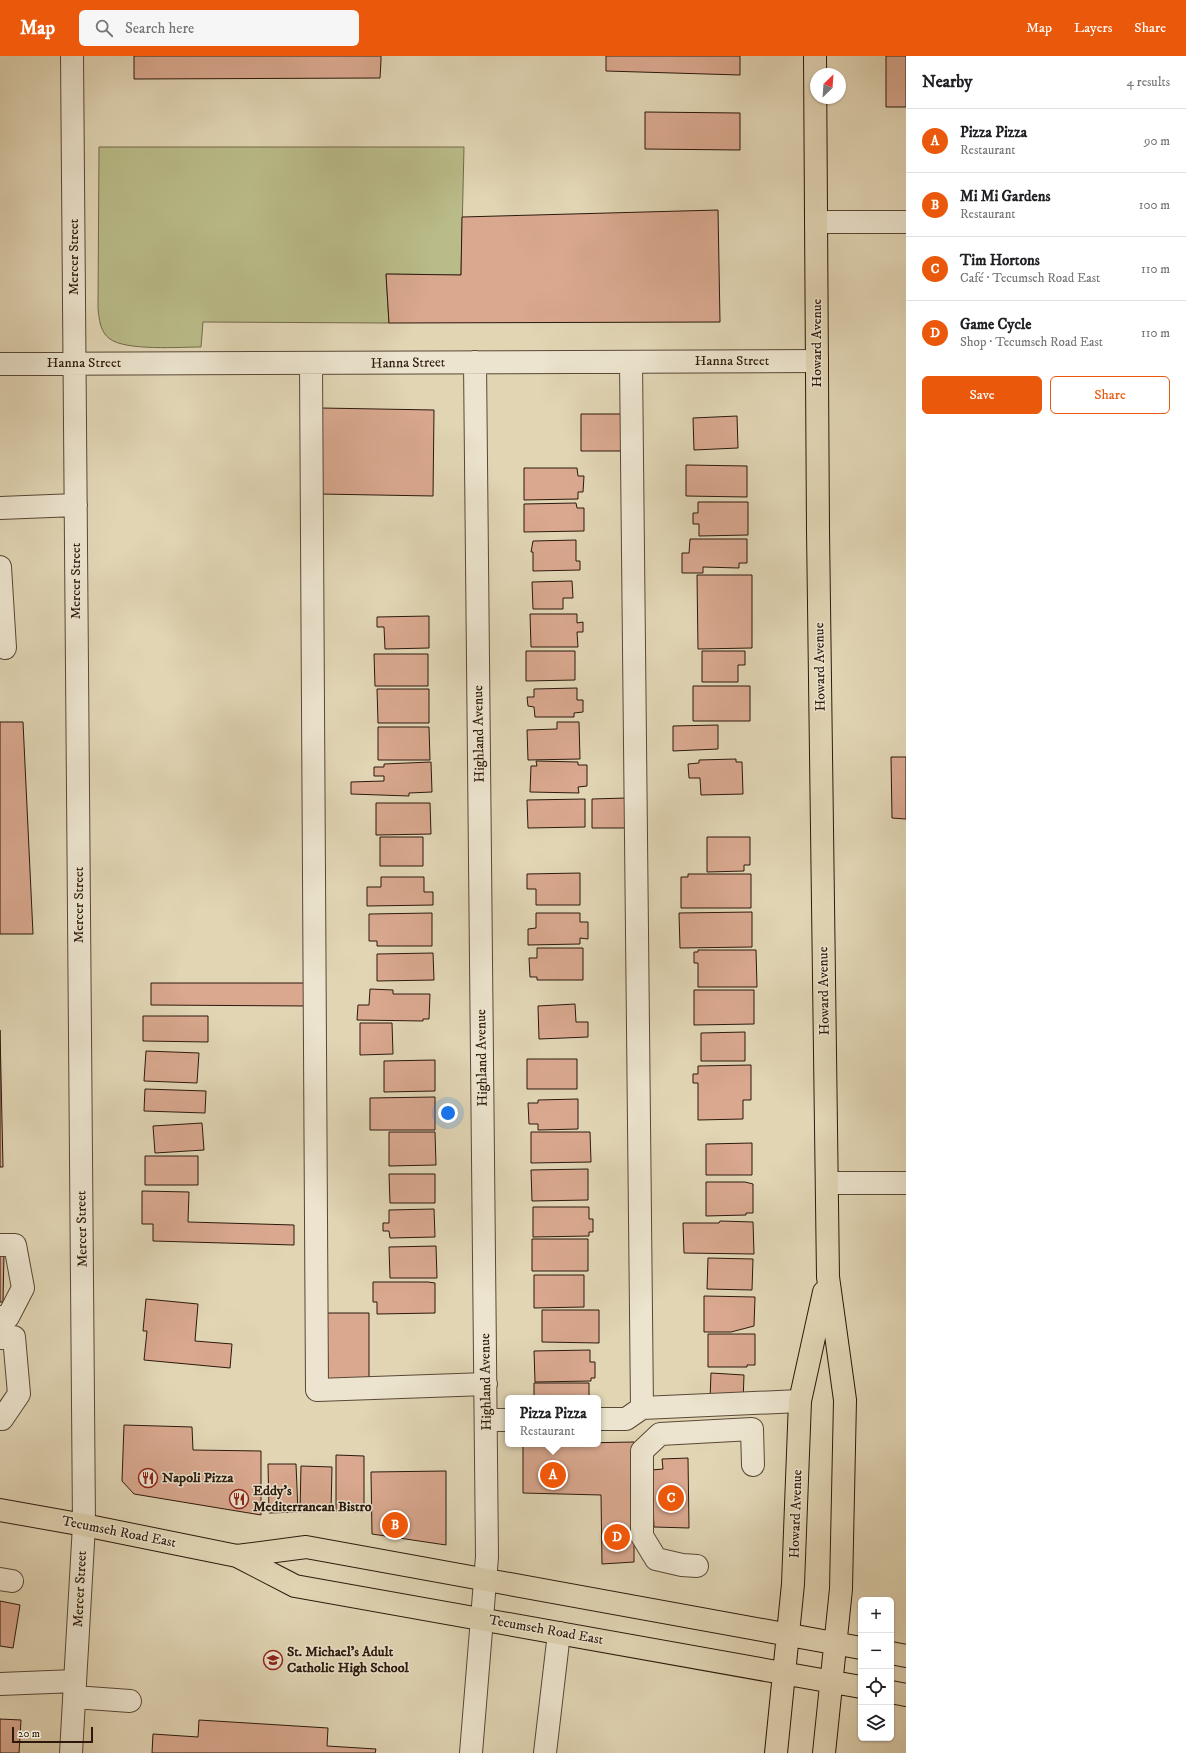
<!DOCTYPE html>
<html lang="en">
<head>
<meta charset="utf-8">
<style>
	:root { --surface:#fff; --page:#f6f6f6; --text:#202124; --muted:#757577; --line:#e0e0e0; --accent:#ea580c }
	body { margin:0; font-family:"IM FELL DW Pica",serif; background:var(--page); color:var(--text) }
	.controls { position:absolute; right:12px; bottom:12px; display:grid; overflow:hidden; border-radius:6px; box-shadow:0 1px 3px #0004 }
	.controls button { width:36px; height:36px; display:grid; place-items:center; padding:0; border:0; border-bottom:1px solid var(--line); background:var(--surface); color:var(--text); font:20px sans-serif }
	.compass { position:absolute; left:810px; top:12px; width:36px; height:36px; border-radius:50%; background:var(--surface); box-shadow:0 1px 3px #0004; rotate:25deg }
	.scale { position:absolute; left:12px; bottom:10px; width:81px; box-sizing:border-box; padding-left:4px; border:2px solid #2c190c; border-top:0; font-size:11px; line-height:14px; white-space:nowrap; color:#2c190c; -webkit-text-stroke:3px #ece4ce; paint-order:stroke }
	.you { position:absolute; left:448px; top:1057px; width:14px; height:14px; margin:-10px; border:3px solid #fff; border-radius:50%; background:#1a73e8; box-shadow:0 0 0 6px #1a73e833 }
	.badge { display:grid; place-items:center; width:26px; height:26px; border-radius:50%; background:var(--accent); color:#fff; font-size:13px; font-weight:700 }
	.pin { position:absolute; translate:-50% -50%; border:2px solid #fff; box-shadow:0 1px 4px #0006 }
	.popup { position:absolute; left:505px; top:1339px; width:96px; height:52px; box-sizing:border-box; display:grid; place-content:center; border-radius:6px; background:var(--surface); filter:drop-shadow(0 1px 3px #0005); font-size:13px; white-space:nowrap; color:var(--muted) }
	.popup b { font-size:15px; color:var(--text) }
	.popup::after { content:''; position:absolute; left:50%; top:100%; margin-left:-8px; border:8px solid transparent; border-top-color:var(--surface) }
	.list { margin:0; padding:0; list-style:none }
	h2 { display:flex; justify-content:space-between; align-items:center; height:52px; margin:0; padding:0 16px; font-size:17px }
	h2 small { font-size:13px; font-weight:400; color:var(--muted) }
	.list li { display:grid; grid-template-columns:26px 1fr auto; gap:12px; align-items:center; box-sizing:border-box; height:64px; padding:0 16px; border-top:1px solid var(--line) }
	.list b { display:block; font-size:15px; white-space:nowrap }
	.list p { margin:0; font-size:13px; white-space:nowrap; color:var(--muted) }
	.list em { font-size:13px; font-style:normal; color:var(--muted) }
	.actions { display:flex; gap:8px; padding:12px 16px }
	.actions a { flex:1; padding:9px 0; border:1px solid var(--accent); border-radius:6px; text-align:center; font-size:14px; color:var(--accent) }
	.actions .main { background:var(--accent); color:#fff }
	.icon { flex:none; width:22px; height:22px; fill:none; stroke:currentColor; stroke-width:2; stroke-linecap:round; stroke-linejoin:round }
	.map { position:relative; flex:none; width:906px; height:1697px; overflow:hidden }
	header { display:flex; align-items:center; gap:24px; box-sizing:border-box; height:56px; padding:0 20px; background:var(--accent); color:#fff }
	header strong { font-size:19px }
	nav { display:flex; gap:22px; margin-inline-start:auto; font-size:14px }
	.search { width:280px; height:36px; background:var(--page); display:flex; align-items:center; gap:10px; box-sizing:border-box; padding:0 14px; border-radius:6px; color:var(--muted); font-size:15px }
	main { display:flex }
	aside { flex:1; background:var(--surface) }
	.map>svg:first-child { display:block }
	.green { fill:#b9bb88; stroke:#726a4a }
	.building { fill:#d9a88f; stroke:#2c190c }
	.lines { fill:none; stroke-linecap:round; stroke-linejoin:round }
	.minor-casing { stroke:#594836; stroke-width:24 }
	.major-casing { stroke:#2c190c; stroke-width:24 }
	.minor { stroke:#ece4ce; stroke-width:22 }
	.major { stroke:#e1d5b4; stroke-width:22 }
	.labels { text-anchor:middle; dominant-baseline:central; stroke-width:3; stroke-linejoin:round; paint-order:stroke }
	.street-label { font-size:14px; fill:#2c190c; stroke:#ece4ce }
	.poi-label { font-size:14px; font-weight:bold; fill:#2c190c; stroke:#ece4ce; text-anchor:start }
</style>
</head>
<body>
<header>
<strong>Map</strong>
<div class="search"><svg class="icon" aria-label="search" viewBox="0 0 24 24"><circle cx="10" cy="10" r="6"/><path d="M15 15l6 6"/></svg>Search here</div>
<nav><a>Map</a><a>Layers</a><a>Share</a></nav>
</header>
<main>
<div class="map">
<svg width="906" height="1697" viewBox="0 0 906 1697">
	<rect width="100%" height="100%" fill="#e1d5b4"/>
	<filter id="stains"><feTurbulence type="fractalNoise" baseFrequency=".005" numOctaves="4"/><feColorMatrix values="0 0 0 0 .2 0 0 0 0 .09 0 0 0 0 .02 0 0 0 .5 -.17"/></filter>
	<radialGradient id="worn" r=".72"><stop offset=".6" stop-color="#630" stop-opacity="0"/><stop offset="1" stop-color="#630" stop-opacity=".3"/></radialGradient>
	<!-- green -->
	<path class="green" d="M 99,91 L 464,91 L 461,219 L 386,218 L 389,267 L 203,266 L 201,291 C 180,291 126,295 110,283 C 100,276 99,263 98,252 Z"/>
	<!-- building -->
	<path class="building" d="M 134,0 L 381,0 L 381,4 L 380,22 L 134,23 Z
		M 606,0 L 740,0 L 740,19 L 606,15 Z
		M 886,0 L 906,0 L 906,51 L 886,51 Z
		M 645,56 L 740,57 L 740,94 L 645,93 Z
		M 718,154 L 720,266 L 389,267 L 386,218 L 461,219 L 462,161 Z
		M 321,352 L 434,354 L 433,440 L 320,438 Z
		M 581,358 L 622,358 L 622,395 L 581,395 Z
		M 737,360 L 738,392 L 694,394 L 693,362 Z
		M 686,409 L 747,410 L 747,441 L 686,440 Z
		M 524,412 L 577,412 L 578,420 L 584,420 L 583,436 L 578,436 L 578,443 L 524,444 Z
		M 698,446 L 748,446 L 748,479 L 699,480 L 699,468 L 693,468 L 693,457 L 698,457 Z
		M 576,447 L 577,452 L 584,452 L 584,475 L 524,476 L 524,448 Z
		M 690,483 L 747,483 L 747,507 L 739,507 L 739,512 L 703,511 L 703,517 L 682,517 L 682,497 L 689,497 Z
		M 576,484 L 576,505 L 580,505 L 580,514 L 533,515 L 533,496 L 531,496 L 533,485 Z
		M 697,519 L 752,519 L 752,592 L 698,593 Z
		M 572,525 L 573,542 L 563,542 L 563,553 L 533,553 L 532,526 Z
		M 530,558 L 577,558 L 577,567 L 583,566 L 583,576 L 577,576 L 578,591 L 531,591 Z
		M 429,560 L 429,592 L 385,593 L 384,571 L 377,571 L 377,561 Z
		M 526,595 L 575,595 L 575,624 L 526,625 Z
		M 702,595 L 745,595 L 745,609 L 738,609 L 738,626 L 702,626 Z
		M 374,598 L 428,598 L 428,630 L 375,630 Z
		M 693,630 L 750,630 L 750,665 L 693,665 Z
		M 577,632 L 577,644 L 583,644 L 583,656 L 574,657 L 574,661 L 535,661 L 534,651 L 528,650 L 527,641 L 534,641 L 534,633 Z
		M 377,633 L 429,633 L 429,667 L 378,667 Z
		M 0,666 L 23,666 L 33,878 L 0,878 Z
		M 557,666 L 579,666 L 580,703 L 528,704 L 527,674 L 557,673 Z
		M 718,669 L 718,693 L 673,695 L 673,670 Z
		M 378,671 L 429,671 L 430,704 L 378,704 Z
		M 891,701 L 906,701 L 906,763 L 892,762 Z
		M 736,703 L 736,706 L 742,706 L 743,738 L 701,739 L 700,722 L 689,722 L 688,708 L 699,707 L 699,704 Z
		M 536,705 L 578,706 L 578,709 L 587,709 L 587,730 L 578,731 L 579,737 L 530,736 L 531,710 L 537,710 Z
		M 431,706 L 432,736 L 409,737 L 409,740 L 351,738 L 351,726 L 384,725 L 384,720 L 374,720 L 374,711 L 384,711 L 384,708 Z
		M 626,742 L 627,772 L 592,772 L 592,743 Z
		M 585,743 L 585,771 L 528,772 L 527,744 Z
		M 376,747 L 430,747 L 431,778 L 376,779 Z
		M 380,781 L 423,781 L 423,810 L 380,810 Z
		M 707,781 L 750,781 L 750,809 L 744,809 L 744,815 L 707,816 Z
		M 580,817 L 580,849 L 536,849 L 536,833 L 527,833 L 527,818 Z
		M 688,818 L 751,818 L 751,852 L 681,852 L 681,821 L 688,821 Z
		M 381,821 L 424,821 L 424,836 L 433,836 L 433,849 L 367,850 L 367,831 L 381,831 Z
		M 752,856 L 752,891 L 680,892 L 679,857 Z
		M 432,857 L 432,890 L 377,890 L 377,885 L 369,885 L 369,858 Z
		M 536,857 L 580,857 L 580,866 L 588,866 L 588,883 L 580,882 L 580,888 L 528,889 L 528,873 L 536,872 Z
		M 537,892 L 583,892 L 583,924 L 537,924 L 537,921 L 530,921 L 529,902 L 537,902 Z
		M 698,894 L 756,894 L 757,931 L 698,931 L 698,907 L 694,907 L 694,896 L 698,896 Z
		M 433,897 L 434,924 L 377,925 L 377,898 Z
		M 151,927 L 307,927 L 307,950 L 151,949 Z
		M 370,933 L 393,934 L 393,938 L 430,938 L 429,963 L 423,963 L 423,965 L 357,964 L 358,949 L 369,949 Z
		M 694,934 L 754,934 L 754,968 L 694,969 Z
		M 575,948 L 576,966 L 588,966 L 588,981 L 539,983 L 538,950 Z
		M 143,960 L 208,960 L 208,986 L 143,985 Z
		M 360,967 L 392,967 L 393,998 L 360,999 Z
		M 0,974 L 3,1111 L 0,1111 Z
		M 745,976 L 745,1005 L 701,1005 L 701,977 Z
		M 146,995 L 199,997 L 197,1027 L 144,1025 Z
		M 527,1003 L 577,1003 L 577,1033 L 527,1033 Z
		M 435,1004 L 435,1035 L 384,1036 L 384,1005 Z
		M 751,1009 L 751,1044 L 743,1044 L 743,1063 L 698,1064 L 698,1027 L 693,1027 L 693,1018 L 698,1018 L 698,1010 Z
		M 145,1033 L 206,1035 L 205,1057 L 144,1055 Z
		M 435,1041 L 435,1074 L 370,1074 L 370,1042 Z
		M 578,1043 L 578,1073 L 538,1074 L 538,1068 L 529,1068 L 528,1047 L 538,1047 L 538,1044 Z
		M 202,1067 L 204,1094 L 155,1097 L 153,1070 Z
		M 389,1076 L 435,1076 L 436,1109 L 389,1110 Z
		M 531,1076 L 590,1076 L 591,1106 L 531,1107 Z
		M 752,1087 L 752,1119 L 706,1119 L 706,1088 Z
		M 145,1100 L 198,1100 L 198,1129 L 145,1129 Z
		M 588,1113 L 588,1144 L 532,1145 L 531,1114 Z
		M 389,1118 L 435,1118 L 435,1147 L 390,1147 Z
		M 706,1126 L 745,1126 L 753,1128 L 753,1157 L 746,1157 L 746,1159 L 706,1160 Z
		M 142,1135 L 189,1136 L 188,1166 L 294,1169 L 294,1189 L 153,1185 L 153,1168 L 142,1168 Z
		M 533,1151 L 589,1151 L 589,1163 L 593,1163 L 593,1176 L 589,1176 L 589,1180 L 533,1181 Z
		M 434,1153 L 435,1181 L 390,1182 L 389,1175 L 383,1175 L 383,1167 L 389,1167 L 389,1154 Z
		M 720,1165 L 753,1166 L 754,1198 L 684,1197 L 683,1167 L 719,1167 Z
		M 532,1183 L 588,1183 L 588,1215 L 532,1215 Z
		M 436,1190 L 437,1222 L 390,1222 L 389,1191 Z
		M 0,1196 L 4,1196 L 3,1246 L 0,1246 Z
		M 708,1202 L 753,1203 L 752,1234 L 707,1233 Z
		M 534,1219 L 584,1219 L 584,1251 L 534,1252 Z
		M 373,1226 L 428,1226 L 435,1227 L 435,1257 L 377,1258 L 377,1246 L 373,1246 Z
		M 704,1240 L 755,1241 L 754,1270 L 731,1276 L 704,1276 Z
		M 146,1243 L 198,1248 L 195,1285 L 232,1288 L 230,1312 L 144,1304 L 147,1275 L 143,1275 Z
		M 542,1254 L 599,1254 L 599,1287 L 542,1286 Z
		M 327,1257 L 369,1257 L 369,1328 L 328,1329 Z
		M 708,1278 L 755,1278 L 755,1309 L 747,1309 L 747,1311 L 708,1311 Z
		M 590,1294 L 590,1306 L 595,1306 L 595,1322 L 591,1322 L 591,1325 L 535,1326 L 534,1295 Z
		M 711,1317 L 744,1319 L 743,1346 L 710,1344 Z
		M 534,1327 L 589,1327 L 589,1342 L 534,1342 Z
		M 124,1369 L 192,1371 L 193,1394 L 261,1395 L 261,1459 L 134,1438 L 122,1425 Z
		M 634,1386 L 634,1506 L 602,1508 L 601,1439 L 523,1437 L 523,1388 Z
		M 336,1399 L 364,1400 L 364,1456 L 336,1455 Z
		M 688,1402 L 689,1472 L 654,1471 L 651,1414 L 663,1413 L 662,1403 Z
		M 268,1408 L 296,1408 L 298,1456 L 269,1457 Z
		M 301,1410 L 332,1411 L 331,1455 L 300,1456 Z
		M 446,1415 L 446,1489 L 372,1478 L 371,1416 Z
		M 0,1545 L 20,1549 L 13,1592 L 0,1590 Z
		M 0,1663 L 21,1664 L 19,1697 L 0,1697 Z
		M 199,1664 L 328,1672 L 327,1690 L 376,1693 L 375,1697 L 152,1697 L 153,1678 L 198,1681 Z"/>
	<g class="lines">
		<!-- minor casing -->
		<g class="minor-casing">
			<path id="minor" d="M 816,166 L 906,166
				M 631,306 L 642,1352
				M 0,308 L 817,305
				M 311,308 L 317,1334 L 486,1328
				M 0,452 L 76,449
				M 0,511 L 5,592
				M 827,1127 L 906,1127
				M 0,1189 L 15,1189 L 23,1232 L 8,1261 L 0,1261
				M 0,1282 L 14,1281 L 19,1338 L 2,1363 L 0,1363
				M 598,1363 L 626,1363 L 642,1352 L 800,1345
				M 486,1364 L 508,1364
				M 697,1510 L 682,1509 L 656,1503 L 642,1480 L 642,1395 L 660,1378 L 752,1373 L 753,1409
				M 0,1523 L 12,1525
				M 0,1628 L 75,1625
				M 74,1641 L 130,1645
				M 71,1697 L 84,1469 L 72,0
				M 471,1697 L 487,1501 L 475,306
				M 545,1697 L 559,1577"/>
		</g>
		<!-- major casing -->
		<g class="major-casing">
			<path id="major" d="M 815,0 L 818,474 L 828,1221 L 845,1344 L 841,1533 L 824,1697
				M 0,1454 L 84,1469 L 237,1500 L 295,1530 L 861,1631
				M 237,1500 L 306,1491 L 861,1592
				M 891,1597 L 906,1600
				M 891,1636 L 906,1639
				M 776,1697 L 793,1528 L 800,1345 L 824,1236"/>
		</g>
		<!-- minor -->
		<use href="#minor" class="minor"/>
		<!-- major -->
		<use href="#major" class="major"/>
	</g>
	<!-- icons -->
	<defs>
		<g id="restaurant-ring" transform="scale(1)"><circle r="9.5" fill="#ece4ce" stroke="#8f2418" stroke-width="1.5"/><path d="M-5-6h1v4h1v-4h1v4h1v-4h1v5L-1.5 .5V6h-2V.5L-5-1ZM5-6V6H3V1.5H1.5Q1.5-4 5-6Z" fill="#8f2418"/></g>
		<g id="school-ring" transform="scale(1)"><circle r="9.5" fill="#ece4ce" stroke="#8f2418" stroke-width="1.5"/><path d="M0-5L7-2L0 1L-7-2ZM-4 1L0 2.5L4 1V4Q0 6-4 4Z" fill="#8f2418"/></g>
	</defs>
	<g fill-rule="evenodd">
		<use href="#restaurant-ring" x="148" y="1422"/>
		<use href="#restaurant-ring" x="239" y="1443"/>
		<use href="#school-ring" x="273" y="1604"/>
	</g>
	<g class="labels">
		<!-- street labels -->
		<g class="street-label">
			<text transform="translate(74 201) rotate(-90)">Mercer Street</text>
			<text transform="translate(817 287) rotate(-90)">Howard Avenue</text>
			<text x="732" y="305">Hanna Street</text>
			<text x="84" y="307">Hanna Street</text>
			<text transform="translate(408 307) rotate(-1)">Hanna Street</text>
			<text transform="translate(76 525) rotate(-90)">Mercer Street</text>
			<text transform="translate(820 611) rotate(-91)">Howard Avenue</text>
			<text transform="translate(479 678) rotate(-91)">Highland Avenue</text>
			<text transform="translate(79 849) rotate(-90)">Mercer Street</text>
			<text transform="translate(824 935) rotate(-91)">Howard Avenue</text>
			<text transform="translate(482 1002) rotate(-91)">Highland Avenue</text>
			<text transform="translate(82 1173) rotate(-91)">Mercer Street</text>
			<text transform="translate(486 1326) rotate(-91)">Highland Avenue</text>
			<text transform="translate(796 1458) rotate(-88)">Howard Avenue</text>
			<text transform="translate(119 1476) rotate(11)">Tecumseh Road East</text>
			<text transform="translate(80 1533) rotate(-87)">Mercer Street</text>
			<text transform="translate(546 1574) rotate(10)">Tecumseh Road East</text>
		</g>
		<!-- poi labels -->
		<g class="poi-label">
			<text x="162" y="1422">Napoli Pizza</text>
			<text x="253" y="1435">Eddy's<tspan x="253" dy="16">Mediterranean Bistro</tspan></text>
			<text x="287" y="1596">St. Michael's Adult<tspan x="287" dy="16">Catholic High School</tspan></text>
		</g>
	</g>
	<rect width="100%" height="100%" filter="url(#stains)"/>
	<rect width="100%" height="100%" fill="url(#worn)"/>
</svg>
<div class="controls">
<button>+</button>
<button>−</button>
<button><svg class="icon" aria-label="locate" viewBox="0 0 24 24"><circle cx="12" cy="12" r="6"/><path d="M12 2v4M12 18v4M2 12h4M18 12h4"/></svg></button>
<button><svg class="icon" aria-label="layers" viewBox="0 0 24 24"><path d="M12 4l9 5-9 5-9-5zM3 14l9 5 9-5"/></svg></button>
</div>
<svg class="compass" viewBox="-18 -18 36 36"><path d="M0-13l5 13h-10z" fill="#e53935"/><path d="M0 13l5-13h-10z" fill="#757577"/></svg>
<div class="scale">20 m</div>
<div class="you"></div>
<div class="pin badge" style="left:553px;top:1419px">A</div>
<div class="popup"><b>Pizza Pizza</b>Restaurant</div>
<div class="pin badge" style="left:395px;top:1469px">B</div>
<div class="pin badge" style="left:671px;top:1442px">C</div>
<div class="pin badge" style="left:617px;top:1481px">D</div>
</div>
<aside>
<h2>Nearby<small>4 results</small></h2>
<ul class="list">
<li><span class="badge">A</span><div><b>Pizza Pizza</b><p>Restaurant</p></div><em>90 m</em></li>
<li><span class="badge">B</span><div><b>Mi Mi Gardens</b><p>Restaurant</p></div><em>100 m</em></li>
<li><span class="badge">C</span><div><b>Tim Hortons</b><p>Café · Tecumseh Road East</p></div><em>110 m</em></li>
<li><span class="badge">D</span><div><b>Game Cycle</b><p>Shop · Tecumseh Road East</p></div><em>110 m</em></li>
</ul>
<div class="actions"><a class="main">Save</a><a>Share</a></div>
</aside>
</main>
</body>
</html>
